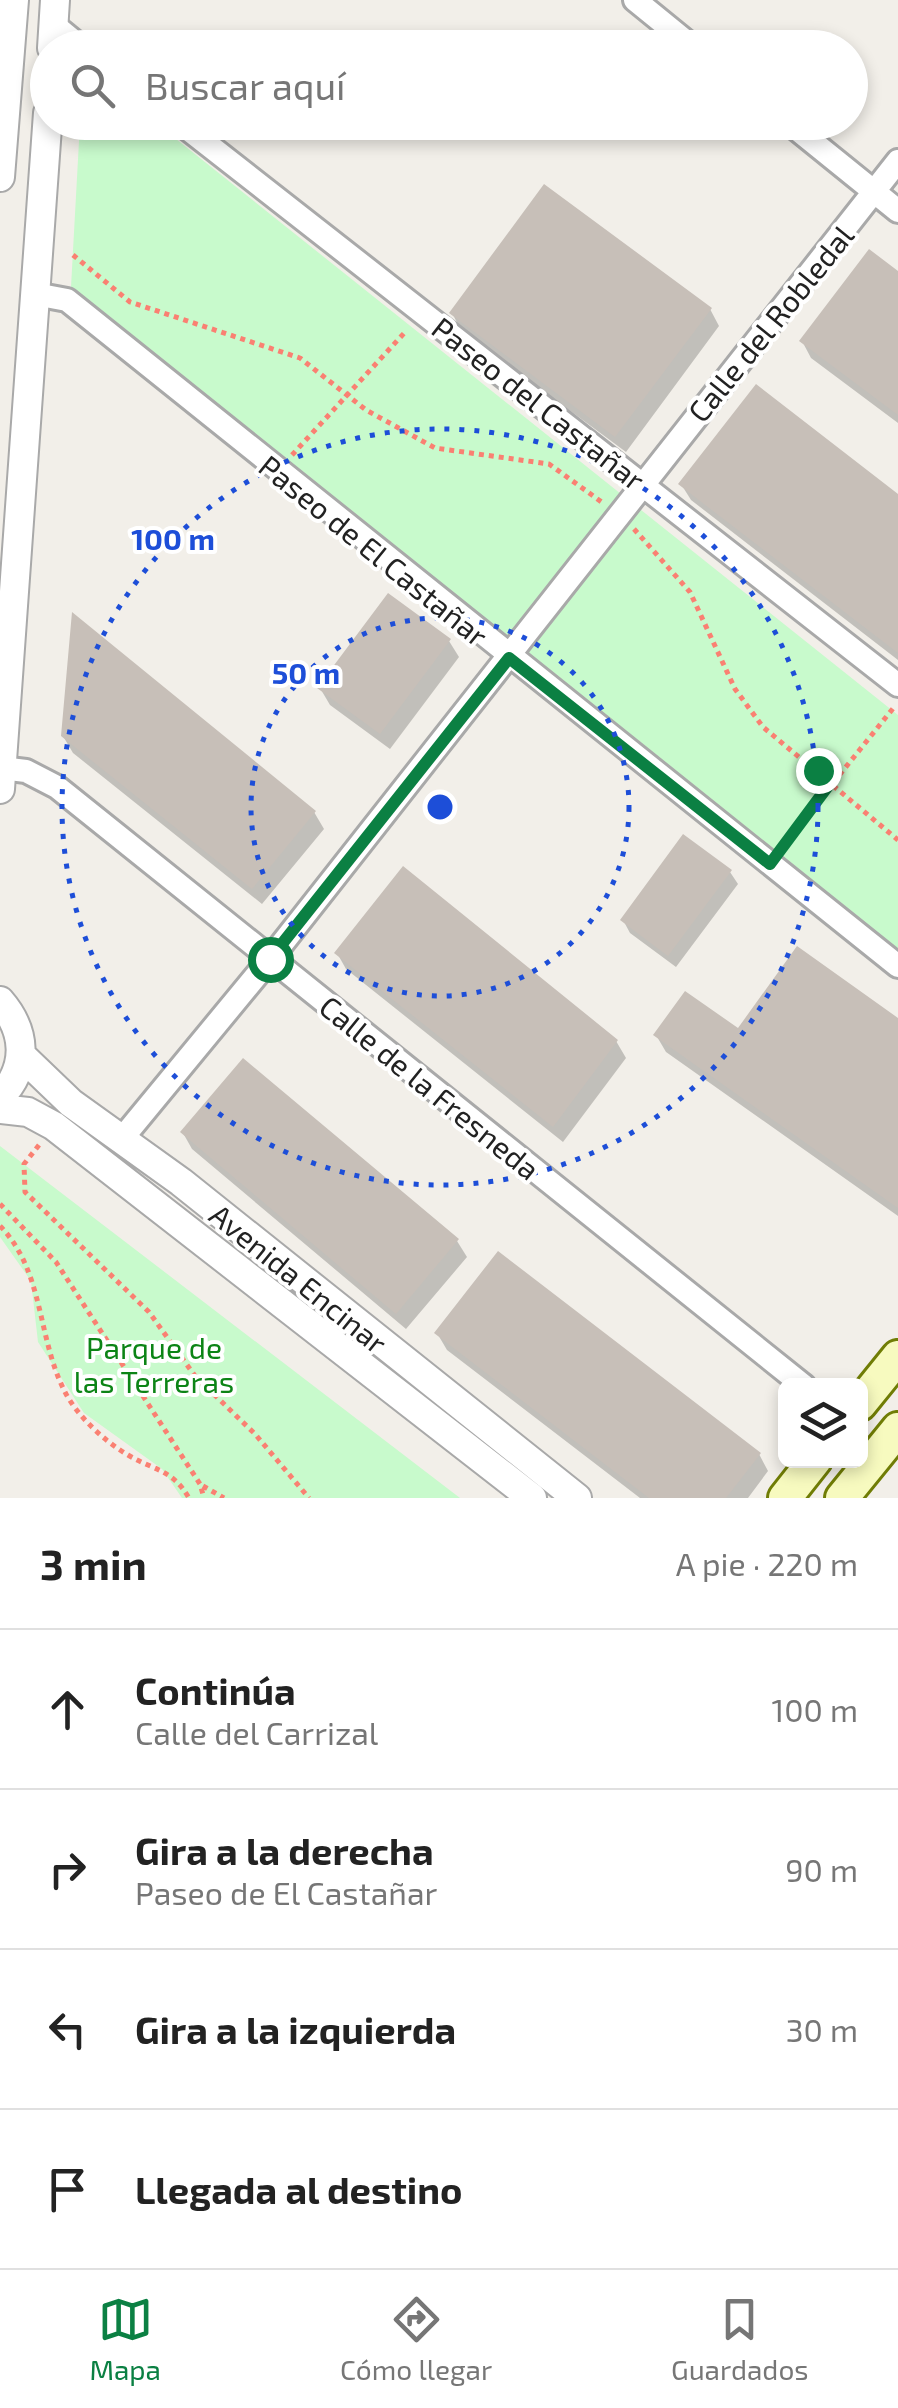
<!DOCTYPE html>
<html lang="es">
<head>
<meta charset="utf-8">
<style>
	:root { --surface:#fff; --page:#f6f6f6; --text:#222; --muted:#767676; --line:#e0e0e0; --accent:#0b8043 }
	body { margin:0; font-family:"Exo 2",sans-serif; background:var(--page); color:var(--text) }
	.controls { position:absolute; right:30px; bottom:30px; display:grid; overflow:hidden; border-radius:15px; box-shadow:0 5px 15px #0003 }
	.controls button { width:90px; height:90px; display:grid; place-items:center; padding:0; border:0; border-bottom:2px solid var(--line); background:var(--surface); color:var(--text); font:50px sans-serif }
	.stop { position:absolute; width:30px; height:30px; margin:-22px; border:8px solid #0b8043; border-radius:50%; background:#fff }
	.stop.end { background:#0b8043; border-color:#fff; box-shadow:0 2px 10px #0008 }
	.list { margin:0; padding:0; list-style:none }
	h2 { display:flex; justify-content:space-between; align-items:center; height:130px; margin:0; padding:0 40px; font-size:42px }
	h2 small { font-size:32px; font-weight:400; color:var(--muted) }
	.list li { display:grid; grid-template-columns:65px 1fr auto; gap:30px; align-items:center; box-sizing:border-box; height:160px; padding:0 40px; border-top:2px solid var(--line) }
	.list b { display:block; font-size:38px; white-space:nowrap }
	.list p { margin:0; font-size:32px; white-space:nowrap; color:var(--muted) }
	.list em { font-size:32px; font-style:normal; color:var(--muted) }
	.icon { flex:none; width:55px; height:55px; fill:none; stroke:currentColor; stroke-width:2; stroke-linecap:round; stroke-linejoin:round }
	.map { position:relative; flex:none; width:898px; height:1498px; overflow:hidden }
	.search { position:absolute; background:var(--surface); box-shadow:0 5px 15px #0003; left:30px; right:30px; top:30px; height:110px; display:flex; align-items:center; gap:25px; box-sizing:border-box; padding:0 35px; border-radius:55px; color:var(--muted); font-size:38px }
	.sheet { height:770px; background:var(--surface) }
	nav { display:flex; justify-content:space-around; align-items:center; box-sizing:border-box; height:140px; border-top:2px solid var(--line); background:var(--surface); font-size:28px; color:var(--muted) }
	nav a { display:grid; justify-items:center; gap:5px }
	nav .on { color:var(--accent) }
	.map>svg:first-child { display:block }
	.park { fill:#c8facc }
	.shadow { fill:#0003 }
	.building { fill:#c7bfb8 }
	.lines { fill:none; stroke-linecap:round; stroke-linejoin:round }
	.minor-casing { stroke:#a9a9a9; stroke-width:28 }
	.tertiary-casing { stroke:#a9a9a9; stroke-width:32 }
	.secondary-casing { stroke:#707d05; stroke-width:38 }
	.path { stroke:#fa8072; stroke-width:5; stroke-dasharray:5 5; stroke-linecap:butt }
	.minor { stroke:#fff; stroke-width:22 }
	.tertiary { stroke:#fff; stroke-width:28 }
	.secondary { stroke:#f7fabf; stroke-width:32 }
	.route { stroke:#0b8043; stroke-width:12 }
	.ring { fill:none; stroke:#1d4ed8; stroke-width:5; stroke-dasharray:5 10 }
	.labels { text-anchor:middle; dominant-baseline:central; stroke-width:8; stroke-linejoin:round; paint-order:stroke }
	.street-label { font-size:30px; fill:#222; stroke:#fff }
	.park-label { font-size:30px; fill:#0c8416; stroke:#fff }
	.centre { fill:#1d4ed8; stroke:#fff; stroke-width:5 }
	.ring-label { font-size:30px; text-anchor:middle; font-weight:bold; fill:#1d4ed8; stroke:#fff; stroke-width:8; stroke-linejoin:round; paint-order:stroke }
</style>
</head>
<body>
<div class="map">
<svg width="898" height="1498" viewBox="0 0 898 1498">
	<rect width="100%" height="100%" fill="#f2efe9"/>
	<!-- park -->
	<path class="park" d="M 80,123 L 156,123 L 898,715 L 898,954 L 71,287 Z
		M 0,1146 L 460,1498 L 182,1498 L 162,1469 L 84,1413 L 38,1342 L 31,1281 L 0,1237 Z"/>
	<!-- shadow -->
	<path class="shadow" d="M 898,274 L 898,423 L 811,358 L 802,341 Z
		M 710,309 L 719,326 L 626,452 L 461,330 L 452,313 Z
		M 681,484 L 898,497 L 898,660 L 691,500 Z
		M 449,641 L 459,657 L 390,749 L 330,705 L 320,688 Z
		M 63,736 L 314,812 L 324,829 L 262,904 L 73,753 Z
		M 730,872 L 738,884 L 676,967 L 630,933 L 623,920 Z
		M 337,953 L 616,1041 L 626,1058 L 563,1142 L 346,969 Z
		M 898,1021 L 898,1216 L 666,1052 L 656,1035 Z
		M 183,1133 L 457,1241 L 467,1257 L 406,1329 L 192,1149 Z
		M 437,1333 L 759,1454 L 768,1471 L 748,1498 L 640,1498 L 447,1350 Z"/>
	<!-- building -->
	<path class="building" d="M 544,184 L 712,308 L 615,437 L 449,313 Z
		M 869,249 L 898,271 L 898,415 L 799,341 Z
		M 756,384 L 898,494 L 898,653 L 678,484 Z
		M 388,593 L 451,639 L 380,734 L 317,688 Z
		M 72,612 L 316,811 L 252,889 L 61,736 Z
		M 683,834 L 732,870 L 668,956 L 620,920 Z
		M 403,866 L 618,1040 L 553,1127 L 334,953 Z
		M 797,946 L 898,1018 L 898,1208 L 653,1035 L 685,991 L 738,1028 Z
		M 243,1058 L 459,1239 L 396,1314 L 180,1132 Z
		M 498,1251 L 761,1453 L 726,1498 L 649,1498 L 434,1333 Z"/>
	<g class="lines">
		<!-- minor casing -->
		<g class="minor-casing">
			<path id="minor" d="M 635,0 L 694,48
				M 54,25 L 82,48
				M 179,122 L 898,685
				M 788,122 L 898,211
				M 35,294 L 67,300 L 898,966
				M 1,768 L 26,771 L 57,787 L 804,1386
				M 120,1141 L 270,959 L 898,161"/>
		</g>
		<!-- tertiary casing -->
		<g class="tertiary-casing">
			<path id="tertiary" d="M 52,48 L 55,0
				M 0,177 L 14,0
				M 0,789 L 48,113
				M 0,1001 C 26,1031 29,1067 0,1097
				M 22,1056 L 71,1103 L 181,1182 L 577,1498
				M 0,1109 L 28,1112 L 54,1126 L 532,1498"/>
		</g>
		<!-- secondary casing -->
		<g class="secondary-casing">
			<path id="secondary" d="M 860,1404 L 898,1357
				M 785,1498 L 815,1460
				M 842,1498 L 898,1429"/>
		</g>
		<!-- path -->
		<path class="path" d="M 73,255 L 130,302 L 300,358 L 366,410 L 435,448 L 549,464 L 603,503
			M 292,455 L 407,330
			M 634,529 L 690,592 L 735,689 L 763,727 L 898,840
			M 783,845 L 895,706
			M 39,1145 L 24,1164 L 25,1192 L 149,1312 L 195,1376 L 255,1434 L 309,1498
			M 0,1204 L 56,1262 L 200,1484 L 204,1498
			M 0,1226 C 44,1271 37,1336 64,1390 C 76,1415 104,1441 128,1455 C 155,1471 172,1469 189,1498
			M 203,1486 L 224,1498"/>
		<!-- minor -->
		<use href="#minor" class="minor"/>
		<!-- tertiary -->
		<use href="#tertiary" class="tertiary"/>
		<!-- secondary -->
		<use href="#secondary" class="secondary"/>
	</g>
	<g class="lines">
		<!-- route -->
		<path class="route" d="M 270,959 L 509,658 L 770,864 L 831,782 L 818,770"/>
	</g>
	<!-- distance rings -->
	<g class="ring">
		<circle cx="440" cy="807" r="189"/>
		<circle cx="440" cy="807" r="378"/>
	</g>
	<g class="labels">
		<!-- street labels -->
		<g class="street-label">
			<text transform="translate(770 323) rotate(-51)">Calle del Robledal</text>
			<text transform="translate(539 403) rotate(38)">Paseo del Castañar</text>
			<text transform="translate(374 550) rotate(39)">Paseo de El Castañar</text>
			<text transform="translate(430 1087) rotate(39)">Calle de la Fresneda</text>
			<text transform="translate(299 1278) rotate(39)">Avenida Encinar</text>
		</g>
		<!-- park labels -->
		<g class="park-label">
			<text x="154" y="1347">Parque de<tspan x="154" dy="34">las Terreras</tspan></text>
		</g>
	</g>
	<circle cx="440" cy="807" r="15" class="centre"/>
	<g class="ring-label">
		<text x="173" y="550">100 m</text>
		<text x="306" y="684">50 m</text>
	</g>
</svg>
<div class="controls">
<button><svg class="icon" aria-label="layers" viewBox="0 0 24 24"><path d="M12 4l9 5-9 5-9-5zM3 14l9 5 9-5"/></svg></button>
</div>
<div class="stop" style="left:270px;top:959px"></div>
<div class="stop end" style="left:818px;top:770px"></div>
<div class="search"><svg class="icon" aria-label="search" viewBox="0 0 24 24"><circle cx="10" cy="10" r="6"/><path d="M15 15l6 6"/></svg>Buscar aquí</div>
</div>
<section class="sheet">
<h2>3 min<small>A pie · 220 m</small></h2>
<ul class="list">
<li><svg class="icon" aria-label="ahead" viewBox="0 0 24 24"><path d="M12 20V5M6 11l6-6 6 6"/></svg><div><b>Continúa</b><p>Calle del Carrizal</p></div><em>100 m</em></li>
<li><svg class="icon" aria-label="right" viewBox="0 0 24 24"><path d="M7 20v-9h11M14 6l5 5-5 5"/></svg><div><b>Gira a la derecha</b><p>Paseo de El Castañar</p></div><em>90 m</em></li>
<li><svg class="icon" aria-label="left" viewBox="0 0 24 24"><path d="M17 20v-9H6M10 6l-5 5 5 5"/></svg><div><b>Gira a la izquierda</b></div><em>30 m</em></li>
<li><svg class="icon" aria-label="arrive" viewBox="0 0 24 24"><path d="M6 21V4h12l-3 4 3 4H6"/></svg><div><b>Llegada al destino</b></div></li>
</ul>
</section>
<nav>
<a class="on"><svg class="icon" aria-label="map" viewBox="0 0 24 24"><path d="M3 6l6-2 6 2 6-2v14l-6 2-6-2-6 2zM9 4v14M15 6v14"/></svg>Mapa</a>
<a><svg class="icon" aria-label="directions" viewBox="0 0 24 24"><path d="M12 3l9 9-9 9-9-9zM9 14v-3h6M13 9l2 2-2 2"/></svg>Cómo llegar</a>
<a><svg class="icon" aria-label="saved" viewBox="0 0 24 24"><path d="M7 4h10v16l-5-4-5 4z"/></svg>Guardados</a>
</nav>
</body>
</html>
